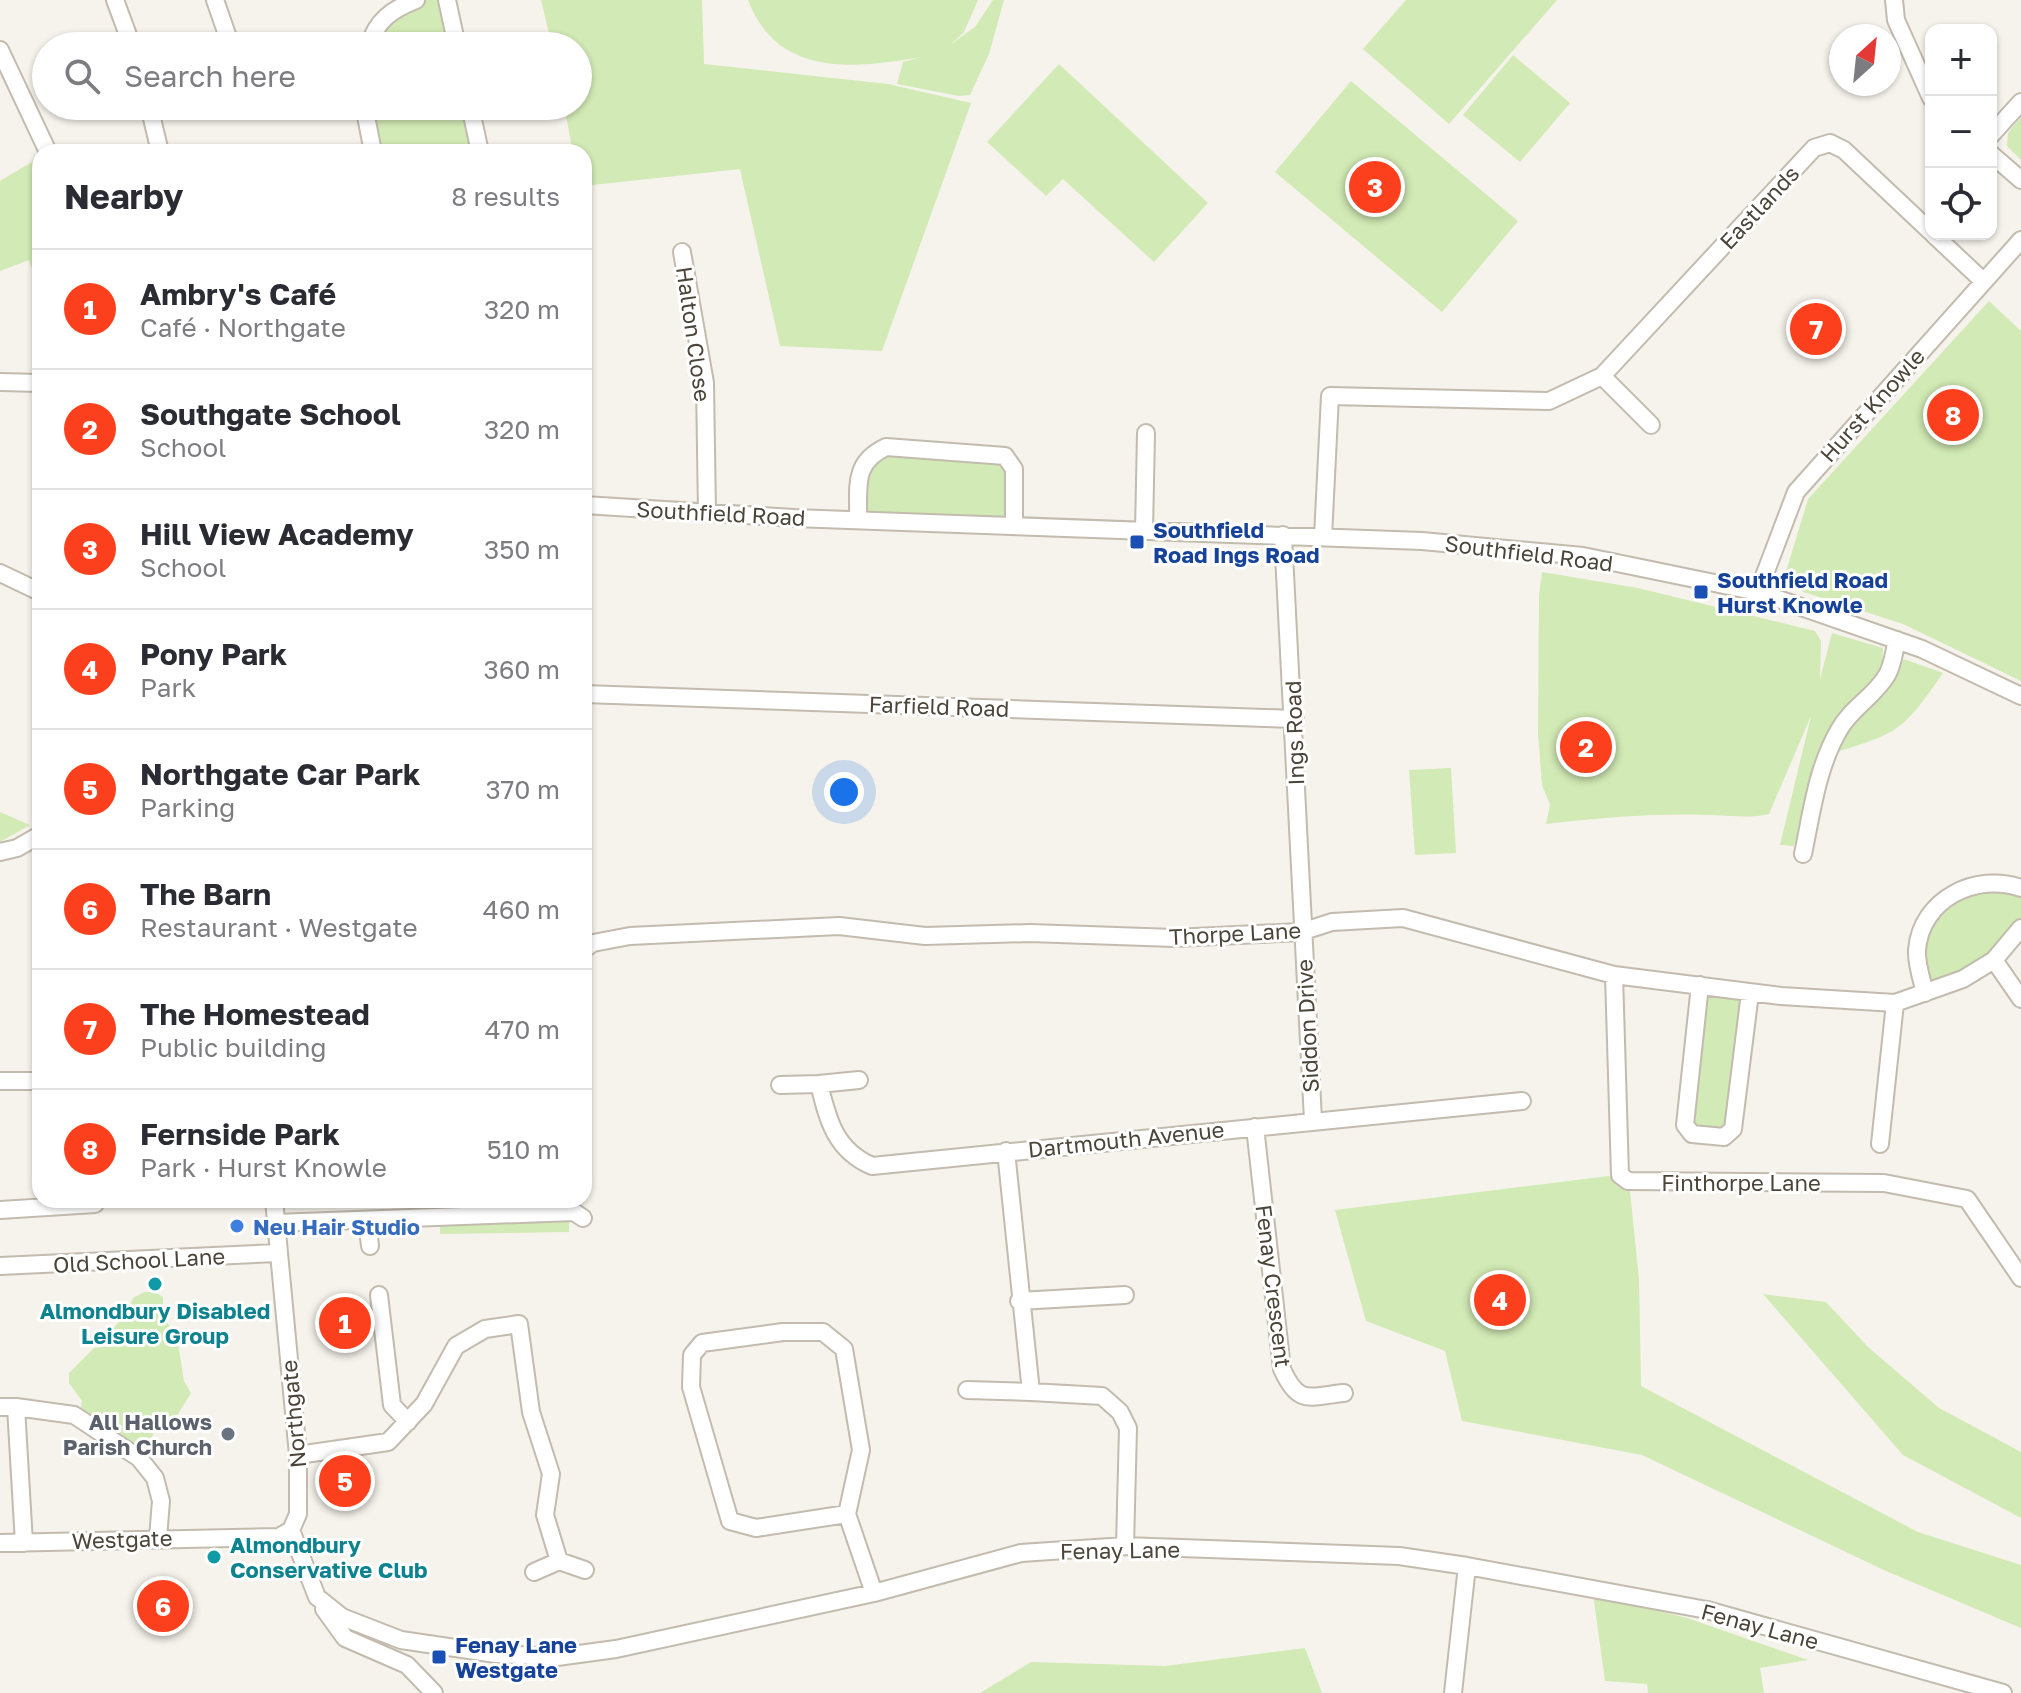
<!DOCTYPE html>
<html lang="en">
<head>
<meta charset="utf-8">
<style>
	:root { --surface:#fff; --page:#f7f7f7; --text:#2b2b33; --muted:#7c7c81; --line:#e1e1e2; --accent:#fc3f1d }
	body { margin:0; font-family:"Golos Text",sans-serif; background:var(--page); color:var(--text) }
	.controls { position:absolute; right:24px; top:24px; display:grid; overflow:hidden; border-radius:16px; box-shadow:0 2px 6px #0004 }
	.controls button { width:72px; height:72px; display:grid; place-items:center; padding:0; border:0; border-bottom:2px solid var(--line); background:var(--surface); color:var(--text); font:40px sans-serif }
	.compass { position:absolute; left:1829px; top:24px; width:72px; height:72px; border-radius:50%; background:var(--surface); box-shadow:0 2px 6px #0004; rotate:27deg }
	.you { position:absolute; left:844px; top:792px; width:28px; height:28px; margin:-20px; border:6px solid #fff; border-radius:50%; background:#1a73e8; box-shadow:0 0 0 12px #1a73e833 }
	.badge { display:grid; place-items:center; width:52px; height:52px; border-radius:50%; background:var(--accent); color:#fff; font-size:26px; font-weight:700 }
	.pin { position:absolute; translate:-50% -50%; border:4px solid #fff; box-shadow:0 2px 8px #0006 }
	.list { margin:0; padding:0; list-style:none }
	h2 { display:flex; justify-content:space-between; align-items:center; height:104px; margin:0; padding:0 32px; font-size:34px }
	h2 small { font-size:26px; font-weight:400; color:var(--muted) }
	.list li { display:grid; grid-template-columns:52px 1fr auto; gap:24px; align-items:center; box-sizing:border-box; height:120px; padding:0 32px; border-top:2px solid var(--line) }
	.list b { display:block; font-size:30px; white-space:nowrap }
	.list p { margin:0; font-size:26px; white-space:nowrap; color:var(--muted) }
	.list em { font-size:26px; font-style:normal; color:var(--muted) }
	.icon { flex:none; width:44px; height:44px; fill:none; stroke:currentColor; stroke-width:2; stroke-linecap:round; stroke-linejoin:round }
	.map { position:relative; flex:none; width:2021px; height:1693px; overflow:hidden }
	.search { position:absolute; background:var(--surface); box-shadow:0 2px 6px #0004; left:32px; top:32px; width:560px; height:88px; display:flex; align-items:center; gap:20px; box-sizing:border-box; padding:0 28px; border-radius:44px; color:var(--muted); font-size:30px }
	.panel { position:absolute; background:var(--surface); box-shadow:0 2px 6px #0004; left:32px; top:144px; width:560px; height:1064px; border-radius:24px }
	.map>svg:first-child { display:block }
	.green { fill:#d2eab5 }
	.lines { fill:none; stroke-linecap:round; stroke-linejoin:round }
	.minor-casing { stroke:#c2bbae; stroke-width:20 }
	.minor { stroke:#fff; stroke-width:16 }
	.transit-dot { fill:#1a4fb4; stroke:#fff; stroke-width:3 }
	.shop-dot { fill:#3f7fe0; stroke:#fff; stroke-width:3 }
	.culture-dot { fill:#0f9aa8; stroke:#fff; stroke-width:3 }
	.worship-dot { fill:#6b7280; stroke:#fff; stroke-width:3 }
	.labels { text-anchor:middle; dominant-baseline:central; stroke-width:6; stroke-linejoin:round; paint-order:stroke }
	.street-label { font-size:22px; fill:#4b4439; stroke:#fff }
	.transit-label { font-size:22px; font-weight:bold; fill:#164399; stroke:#fff; text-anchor:start }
	.shop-label { font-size:22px; font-weight:bold; fill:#366cbe; stroke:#fff; text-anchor:start }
	.culture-label { font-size:22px; font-weight:bold; fill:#0d838f; stroke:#fff }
	.worship-label { font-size:22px; font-weight:bold; fill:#5b616d; stroke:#fff; text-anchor:end }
</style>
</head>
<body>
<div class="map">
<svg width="2021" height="1693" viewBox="0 0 2021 1693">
	<rect width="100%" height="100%" fill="#f6f3ec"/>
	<!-- green -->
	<path class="green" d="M 416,0 L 447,0 L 457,46 L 369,46 L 373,31 Z
		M 541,0 L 702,0 L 704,64 L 888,84 L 971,103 L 882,351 L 780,346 L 740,169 L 584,186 L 584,152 L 573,152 L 564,106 L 578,106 L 578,46 L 552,46 Z
		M 748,0 L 978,0 L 964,32 L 950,45 L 975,27 L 993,0 L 1004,0 L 989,54 L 970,95 L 959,96 L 897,84 L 903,62 L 921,57 C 854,69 777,77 748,0 Z
		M 1406,0 L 1557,0 L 1449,124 L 1363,49 Z
		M 1513,55 L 1570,103 L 1520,162 L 1463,115 Z
		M 1059,64 L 1208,203 L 1154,262 L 1063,179 L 1046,196 L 987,142 Z
		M 1351,81 L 1518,221 L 1442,312 L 1275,172 Z
		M 364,106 L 470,106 L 480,152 L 373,152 Z
		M 2021,117 L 2021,160 L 2007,146 L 2008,133 Z
		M 40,157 L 40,293 L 29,260 L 0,271 L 0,181 Z
		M 1989,301 L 2021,331 L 2021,681 L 1903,624 L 1782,585 L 1808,499 Z
		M 870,455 L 1005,456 L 1014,526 L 854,518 Z
		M 1542,572 L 1638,588 L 1815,631 L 1821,641 L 1820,679 L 1832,633 L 1883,648 L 1882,671 L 1822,746 L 1794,846 L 1780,845 L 1811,716 L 1769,814 C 1747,819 1730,815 1707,815 C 1653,813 1600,818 1546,824 L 1550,805 L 1542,785 L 1538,733 L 1539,595 Z
		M 1904,659 L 1943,673 C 1903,731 1899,733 1833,753 L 1859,712 L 1878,699 Z
		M 1451,768 L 1456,853 L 1415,855 L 1409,770 Z
		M 0,812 L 30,825 L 0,842 Z
		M 2021,888 L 2021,928 L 1994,960 L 1925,993 L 1919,935 L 1957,890 Z
		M 1700,985 L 1750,993 L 1733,1129 L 1692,1134 Z
		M 1609,1176 L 1630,1191 L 1639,1279 L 1641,1386 L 1918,1532 L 2021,1565 L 2021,1628 L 1886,1571 L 1642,1455 L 1462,1421 L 1445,1351 L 1366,1321 L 1335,1210 Z
		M 569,1217 L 569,1232 L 440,1234 L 440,1220 Z
		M 144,1292 L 155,1292 L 163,1297 L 163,1316 L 177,1337 L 184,1381 L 191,1393 L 173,1422 L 156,1425 L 149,1447 L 132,1451 L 80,1412 L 82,1401 L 69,1383 L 69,1373 L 94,1348 L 111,1346 L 110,1331 L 128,1313 L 133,1298 Z
		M 1763,1294 L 1826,1302 L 1868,1347 L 1939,1408 L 2021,1452 L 2021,1518 L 1903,1455 Z
		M 1593,1594 L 1687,1618 L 1808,1660 L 1760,1668 L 1764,1693 L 1648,1693 L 1647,1684 L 1605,1681 Z
		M 1305,1648 L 1322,1693 L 980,1693 L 1031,1662 L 1165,1666 Z"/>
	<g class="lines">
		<!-- minor casing -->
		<g class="minor-casing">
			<path id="minor" d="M 115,0 L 132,46
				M 215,0 L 231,46
				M 447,0 L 457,46
				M 1894,0 L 1896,20 L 1931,98
				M 369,46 C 376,20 393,9 416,0
				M 0,50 L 48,152
				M 149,106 L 160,152
				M 364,106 L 373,152
				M 470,106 L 480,152
				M 1991,135 L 2021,102
				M 1991,154 L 2021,180
				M 1933,234 L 1983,281
				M 682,252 L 705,383 L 707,513
				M 1602,376 L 1651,425
				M 0,382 L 40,383
				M 584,505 L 794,518 L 1422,541 L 1583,556 L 1758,592 L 1922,649 L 2021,696
				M 858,519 C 859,487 852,463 886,447 L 1005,456 L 1014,469 L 1014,526
				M 1144,531 L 1146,433
				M 1283,535 L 1313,1120
				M 1323,537 L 1330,396 L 1549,401 L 1602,376 L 1814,148 L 1830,143 L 1844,150 L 1931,232
				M 0,573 L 40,592
				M 1758,592 L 1796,492 L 2021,240
				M 584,694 L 1295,719
				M 0,852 L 17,848 L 40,835
				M 1803,854 C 1812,811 1817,768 1839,730 C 1851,708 1874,697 1887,675 C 1893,665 1894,651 1897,640
				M 584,949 L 593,943 L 630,936 L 839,926 L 925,936 L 1030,933 L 1174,938 L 1301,932 L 1332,922 L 1403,918 L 1614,975 L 1781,996 L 1895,1003 L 1963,979 L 1994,960 L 2021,928
				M 1994,960 L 2021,999
				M 1614,975 L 1620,1175 L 1628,1181 L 1884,1183 L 1967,1199 L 2021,1278
				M 1700,985 L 1685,1125 L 1692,1134 L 1724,1137 L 1733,1129 L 1750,993
				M 1925,993 C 1922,980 1916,963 1917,950 C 1921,899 1976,872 2021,888
				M 0,1081 L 40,1081
				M 819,1084 L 859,1080
				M 780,1085 L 819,1084 C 828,1120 835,1150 872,1166 L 1522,1101
				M 1255,1127 L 1282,1369 C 1299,1407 1310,1396 1344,1393
				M 1880,1144 L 1895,1003
				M 1006,1151 L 1031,1392 L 1102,1396 L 1120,1412 L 1128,1428 L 1125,1546
				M 274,1200 L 298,1455 L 298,1514 L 291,1530
				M 0,1210 L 95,1204
				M 367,1220 L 370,1246
				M 275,1223 L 574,1212 L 583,1218
				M 0,1266 L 277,1253
				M 379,1295 L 392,1405 L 408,1422
				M 1019,1301 L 1125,1295
				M 967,1390 L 1031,1392
				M 0,1407 L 16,1407 L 24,1543
				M 16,1407 L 74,1415 L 139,1458 L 155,1478 L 161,1501 L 158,1538
				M 298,1455 L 388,1442 L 424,1404 L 456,1346 L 485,1329 L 519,1324 L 531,1412 L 551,1474 L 545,1515 L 559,1561
				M 847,1514 L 756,1528 L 730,1521 L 691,1387 L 692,1355 L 702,1343 L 783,1332 L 823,1332 L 844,1349 L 861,1450 L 847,1514 L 874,1593
				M 291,1530 L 317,1597 L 342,1617 L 401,1640 L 496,1654 L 557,1657 L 616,1649 L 874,1593 L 1021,1553 L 1125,1546 L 1399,1556 L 1467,1566 L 1707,1610 L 2003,1693
				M 0,1543 L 279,1537 L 291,1530
				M 534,1572 L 559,1561 L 585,1570
				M 324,1609 L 345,1638 L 407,1665 L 434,1693
				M 1453,1693 L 1467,1566"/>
		</g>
		<!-- minor -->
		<use href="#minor" class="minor"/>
	</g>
	<!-- markers -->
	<g class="transit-dot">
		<rect x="1129" y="534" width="16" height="16" rx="4"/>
		<rect x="1693" y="584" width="16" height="16" rx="4"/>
		<rect x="431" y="1649" width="16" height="16" rx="4"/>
	</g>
	<circle class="shop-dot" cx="237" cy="1226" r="8"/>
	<g class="culture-dot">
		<circle cx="155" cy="1284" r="8"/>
		<circle cx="214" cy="1557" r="8"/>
	</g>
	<circle class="worship-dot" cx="228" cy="1434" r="8"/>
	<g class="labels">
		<!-- street labels -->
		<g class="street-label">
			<text transform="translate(1759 207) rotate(-47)">Eastlands</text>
			<text transform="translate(694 334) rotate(82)">Halton Close</text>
			<text transform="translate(1872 405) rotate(-48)">Hurst Knowle</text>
			<text transform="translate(721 513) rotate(3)">Southfield Road</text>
			<text transform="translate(1529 553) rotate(7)">Southfield Road</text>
			<text transform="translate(939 706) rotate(2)">Farfield Road</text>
			<text transform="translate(1294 733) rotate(-92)">Ings Road</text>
			<text transform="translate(1235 933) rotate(-3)">Thorpe Lane</text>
			<text transform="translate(1307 1026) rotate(-93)">Siddon Drive</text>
			<text transform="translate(1126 1139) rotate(-6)">Dartmouth Avenue</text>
			<text x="1741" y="1182">Finthorpe Lane</text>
			<text transform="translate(139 1260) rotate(-3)">Old School Lane</text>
			<text transform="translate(1274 1286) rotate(83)">Fenay Crescent</text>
			<text transform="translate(293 1414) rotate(-95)">Northgate</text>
			<text transform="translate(122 1539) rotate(-2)">Westgate</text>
			<text transform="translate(1120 1550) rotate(-1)">Fenay Lane</text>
			<text transform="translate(1760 1626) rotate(15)">Fenay Lane</text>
		</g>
		<!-- transit labels -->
		<g class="transit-label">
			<text x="1153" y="529">Southfield<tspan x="1153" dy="25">Road Ings Road</tspan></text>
			<text x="1717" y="579">Southfield Road<tspan x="1717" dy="25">Hurst Knowle</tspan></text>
			<text x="455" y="1644">Fenay Lane<tspan x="455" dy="25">Westgate</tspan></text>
		</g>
		<!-- shop labels -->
		<g class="shop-label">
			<text x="253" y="1226">Neu Hair Studio</text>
		</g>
		<!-- culture labels -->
		<g class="culture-label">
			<text x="155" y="1310">Almondbury Disabled<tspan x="155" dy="25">Leisure Group</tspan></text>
			<text x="230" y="1544" text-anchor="start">Almondbury<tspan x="230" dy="25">Conservative Club</tspan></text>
		</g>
		<!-- worship labels -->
		<g class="worship-label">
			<text x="212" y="1421">All Hallows<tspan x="212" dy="25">Parish Church</tspan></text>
		</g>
	</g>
</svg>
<div class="controls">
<button>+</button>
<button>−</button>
<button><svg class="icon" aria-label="locate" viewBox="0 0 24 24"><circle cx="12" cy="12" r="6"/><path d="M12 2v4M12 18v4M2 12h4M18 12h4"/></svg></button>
</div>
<svg class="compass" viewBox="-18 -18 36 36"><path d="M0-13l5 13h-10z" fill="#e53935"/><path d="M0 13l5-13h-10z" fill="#7c7c81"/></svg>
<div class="you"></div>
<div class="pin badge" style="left:345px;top:1323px">1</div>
<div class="pin badge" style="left:1586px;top:747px">2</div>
<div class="pin badge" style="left:1375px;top:187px">3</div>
<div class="pin badge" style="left:1500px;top:1300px">4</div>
<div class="pin badge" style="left:345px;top:1481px">5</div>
<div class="pin badge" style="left:163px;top:1606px">6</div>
<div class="pin badge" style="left:1816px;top:329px">7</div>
<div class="pin badge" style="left:1953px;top:415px">8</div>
<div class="search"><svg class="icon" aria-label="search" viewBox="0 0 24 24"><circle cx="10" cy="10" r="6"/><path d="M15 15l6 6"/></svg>Search here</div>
<section class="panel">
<h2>Nearby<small>8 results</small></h2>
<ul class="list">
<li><span class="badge">1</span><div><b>Ambry's Café</b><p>Café · Northgate</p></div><em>320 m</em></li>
<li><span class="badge">2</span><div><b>Southgate School</b><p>School</p></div><em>320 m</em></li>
<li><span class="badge">3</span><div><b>Hill View Academy</b><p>School</p></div><em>350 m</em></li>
<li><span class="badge">4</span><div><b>Pony Park</b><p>Park</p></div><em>360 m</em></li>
<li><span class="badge">5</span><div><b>Northgate Car Park</b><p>Parking</p></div><em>370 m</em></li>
<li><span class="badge">6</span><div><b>The Barn</b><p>Restaurant · Westgate</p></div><em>460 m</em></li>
<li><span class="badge">7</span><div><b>The Homestead</b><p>Public building</p></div><em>470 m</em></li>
<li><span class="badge">8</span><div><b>Fernside Park</b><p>Park · Hurst Knowle</p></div><em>510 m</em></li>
</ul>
</section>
</div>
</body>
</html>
